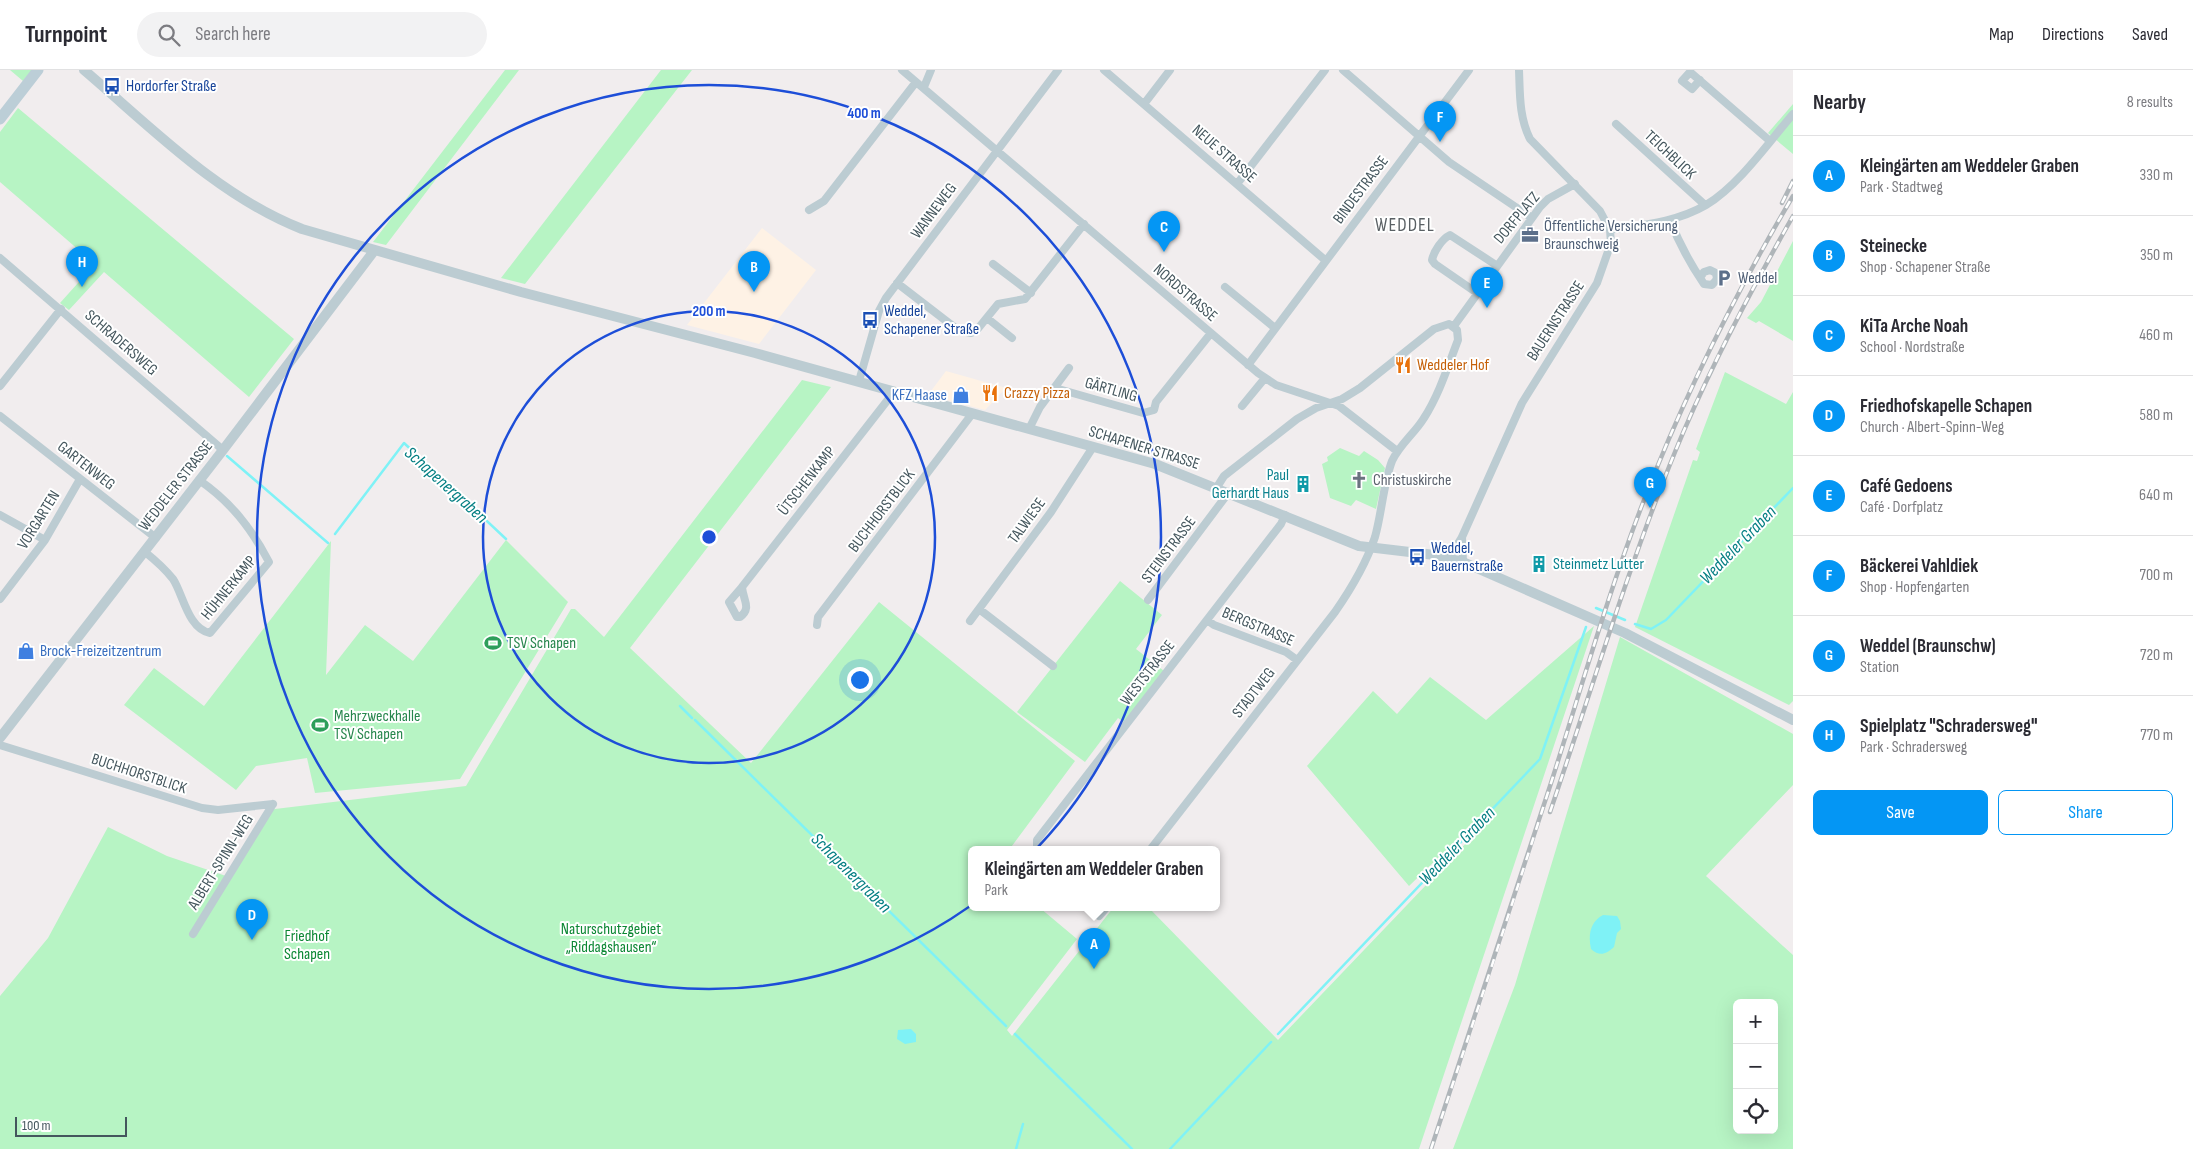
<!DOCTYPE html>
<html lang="en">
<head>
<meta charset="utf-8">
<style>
	:root { --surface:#fff; --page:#f2f2f3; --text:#2b2b33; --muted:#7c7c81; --line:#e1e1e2; --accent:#0496f4 }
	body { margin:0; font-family:"Sofia Sans Condensed",sans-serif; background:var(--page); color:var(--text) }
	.controls { position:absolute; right:15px; bottom:15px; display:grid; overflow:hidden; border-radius:8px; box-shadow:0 5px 20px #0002 }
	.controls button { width:45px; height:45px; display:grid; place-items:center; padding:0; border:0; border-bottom:1px solid var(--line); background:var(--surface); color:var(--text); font:25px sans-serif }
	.scale { position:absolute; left:15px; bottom:12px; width:112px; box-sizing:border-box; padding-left:5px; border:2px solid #44565d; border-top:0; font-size:14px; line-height:18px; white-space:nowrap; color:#44565d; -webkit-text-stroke:4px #fff; paint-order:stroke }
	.you { position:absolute; left:859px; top:609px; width:18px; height:18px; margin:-12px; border:4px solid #fff; border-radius:50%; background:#1a73e8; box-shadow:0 0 0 8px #1a73e833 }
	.badge { display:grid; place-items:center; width:32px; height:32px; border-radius:50%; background:var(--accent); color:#fff; font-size:16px; font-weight:700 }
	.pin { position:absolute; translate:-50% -41px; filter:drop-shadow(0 1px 2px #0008) }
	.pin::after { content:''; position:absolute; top:26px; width:18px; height:15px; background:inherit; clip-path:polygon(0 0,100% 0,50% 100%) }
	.popup { position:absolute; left:968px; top:776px; width:252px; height:65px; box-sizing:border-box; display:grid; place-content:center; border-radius:8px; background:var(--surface); filter:drop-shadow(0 1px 4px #0005); font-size:16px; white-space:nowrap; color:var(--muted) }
	.popup b { font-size:19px; color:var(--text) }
	.popup::after { content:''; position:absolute; left:50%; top:100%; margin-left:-10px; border:10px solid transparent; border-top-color:var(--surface) }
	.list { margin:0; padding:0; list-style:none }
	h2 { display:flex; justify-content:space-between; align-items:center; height:65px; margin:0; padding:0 20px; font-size:21px }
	h2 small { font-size:16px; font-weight:400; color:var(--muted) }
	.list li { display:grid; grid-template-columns:32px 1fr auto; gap:15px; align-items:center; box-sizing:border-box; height:80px; padding:0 20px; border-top:1px solid var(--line) }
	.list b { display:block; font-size:19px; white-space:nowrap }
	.list p { margin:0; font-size:16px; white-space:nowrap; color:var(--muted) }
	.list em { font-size:16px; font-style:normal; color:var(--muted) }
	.actions { display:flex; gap:10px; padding:15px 20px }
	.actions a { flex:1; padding:11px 0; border:1px solid var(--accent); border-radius:8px; text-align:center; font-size:18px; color:var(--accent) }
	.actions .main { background:var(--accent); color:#fff }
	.icon { flex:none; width:28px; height:28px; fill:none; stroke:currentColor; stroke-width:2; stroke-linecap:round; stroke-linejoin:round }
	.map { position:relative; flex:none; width:1793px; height:1079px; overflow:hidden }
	header { display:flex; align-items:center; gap:30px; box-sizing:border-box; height:70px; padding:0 25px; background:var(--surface); border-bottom:1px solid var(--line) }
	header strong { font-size:24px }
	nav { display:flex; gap:28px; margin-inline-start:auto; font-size:18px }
	.search { width:350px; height:45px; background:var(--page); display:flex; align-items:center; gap:12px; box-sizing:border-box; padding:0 18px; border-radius:28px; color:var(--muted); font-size:19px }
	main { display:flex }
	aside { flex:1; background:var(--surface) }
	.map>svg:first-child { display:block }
	.commercial { fill:#fef2e5 }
	.green { fill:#b7f4c4; fill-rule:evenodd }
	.water { fill:#7ff2f6 }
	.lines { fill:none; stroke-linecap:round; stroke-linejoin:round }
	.stream { stroke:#7ff2f6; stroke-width:2.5 }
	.minor { stroke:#bcccd2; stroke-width:8 }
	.tertiary { stroke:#bcccd2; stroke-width:10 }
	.secondary { stroke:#bcced7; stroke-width:11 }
	.rail-casing { stroke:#afb5b9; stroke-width:4.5 }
	.rail { stroke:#fff; stroke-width:2.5; stroke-dasharray:8; stroke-linecap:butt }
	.ring { fill:none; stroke:#1d4ed8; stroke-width:2.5 }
	.labels { text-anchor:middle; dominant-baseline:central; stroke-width:4; stroke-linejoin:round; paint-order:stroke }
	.transit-label { font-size:16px; fill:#164399; stroke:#fff; text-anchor:start }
	.street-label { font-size:16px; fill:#44565d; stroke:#fff }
	.service-label { font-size:16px; fill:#4e5e75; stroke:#fff; text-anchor:start }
	.food-label { font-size:16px; fill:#c56008; stroke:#fff; text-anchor:start }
	.shop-label { font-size:16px; fill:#366cbe; stroke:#fff; text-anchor:end }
	.culture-label { font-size:16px; fill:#0d838f; stroke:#fff; text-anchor:end }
	.worship-label { font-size:16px; fill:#5b616d; stroke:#fff; text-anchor:start }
	.leisure-label { font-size:16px; fill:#27864d; stroke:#fff; text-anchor:start }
	.park-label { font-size:16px; fill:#0c8734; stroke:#fff }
	.water-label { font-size:18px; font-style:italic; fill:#057f83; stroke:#fff }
	.quarter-label { font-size:19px; letter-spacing:1px; fill:#5a6064; stroke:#fff }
	.centre { fill:#1d4ed8; stroke:#fff; stroke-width:2.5 }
	.ring-label { font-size:15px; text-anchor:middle; font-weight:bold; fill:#1d4ed8; stroke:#fff; stroke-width:4; stroke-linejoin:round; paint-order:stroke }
</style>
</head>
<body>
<header>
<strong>Turnpoint</strong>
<div class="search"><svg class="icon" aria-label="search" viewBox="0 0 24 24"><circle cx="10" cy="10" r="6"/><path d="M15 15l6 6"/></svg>Search here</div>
<nav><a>Map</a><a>Directions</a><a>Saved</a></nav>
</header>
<main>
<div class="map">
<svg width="1793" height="1079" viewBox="0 0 1793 1079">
	<rect width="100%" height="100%" fill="#f1edee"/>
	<!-- commercial -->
	<path class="commercial" d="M 762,158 L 816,200 L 759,274 L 687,255 Z
		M 946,301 L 1006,318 L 985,340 L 928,325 Z"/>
	<!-- green -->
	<path class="green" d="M 10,0 L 32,0 L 23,11 Z
		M 505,0 L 519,0 L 386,175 L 373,172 Z
		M 661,0 L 692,0 L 525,214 L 501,208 Z
		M 1793,34 L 1793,84 L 1768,63 Z
		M 18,38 L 294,269 L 249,327 L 104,202 L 69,240 L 60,233 L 95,194 L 0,112 L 0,62 Z
		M 1793,171 L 1793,271 L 1759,251 L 1756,253 L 1747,248 L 1761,232 Z
		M 1725,302 L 1786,334 L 1793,322 L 1793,631 L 1789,635 L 1635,557 L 1693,390 L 1697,391 L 1700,382 L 1696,379 Z
		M 802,310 L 831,317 L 630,578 L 751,693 L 879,532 L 1075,691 L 1009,780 L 972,780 L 972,838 L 1040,838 L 1077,869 L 1007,960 L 1012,966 L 1113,838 L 1149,838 L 1278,970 L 1471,768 L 1466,761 L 1409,816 L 1307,696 L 1373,621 L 1397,644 L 1430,607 L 1486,650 L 1594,556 L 1419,1079 L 0,1079 L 0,926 L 48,868 L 108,757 L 167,786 L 226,806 L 265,742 L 275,739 L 466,716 L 571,539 L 575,539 L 604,567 Z
		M 1340,378 L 1359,386 L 1364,381 L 1378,390 L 1385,398 L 1376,439 L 1356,430 L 1351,436 L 1330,428 L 1322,394 L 1328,391 L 1327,387 Z
		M 506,470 L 568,532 L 460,709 L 315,723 L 307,688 L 256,696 L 236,720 L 124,635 L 154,598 L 204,636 L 331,471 L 326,605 L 365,555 L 413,591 Z
		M 1120,511 L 1162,545 L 1136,579 L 1164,601 L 1124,652 L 1118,648 L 1085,692 L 1017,642 Z
		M 1620,567 L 1793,664 L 1793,715 L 1706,806 L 1793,885 L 1793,1079 L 1453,1079 L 1515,915 ZM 1737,933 L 1774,933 L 1774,1060 L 1737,1060 Z"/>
	<!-- water -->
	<path class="water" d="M 1603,845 L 1617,846 L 1620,851 L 1621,859 L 1617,863 L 1614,877 C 1606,884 1600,887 1591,879 C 1588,865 1590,852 1603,845 Z
		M 911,959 L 916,964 L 916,972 L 905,974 L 897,969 L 898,960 Z"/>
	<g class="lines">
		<!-- stream -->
		<path class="stream" d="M 227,386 L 328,473
			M 335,464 L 404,373 L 506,469
			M 1596,538 L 1625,550
			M 1635,554 L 1651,559 L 1666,550 L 1793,418
			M 680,636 L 692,648
			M 695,650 L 1006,956
			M 1015,964 L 1132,1079
			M 1278,964 L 1540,689 L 1586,557
			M 1016,1079 L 1023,1054
			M 1170,1079 L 1271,972"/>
		<!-- minor -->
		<path class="minor" d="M 902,0 L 1258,303 L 1276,315 L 1339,336 L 1397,381
			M 1104,0 L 1325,190
			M 1343,0 L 1449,92 L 1532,148
			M 1700,10 L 1692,19 L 1682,11 L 1690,2 L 1770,71
			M 924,17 L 931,0
			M 1144,34 L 1170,0
			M 1616,54 L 1705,135
			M 1237,114 L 1325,0
			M 809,140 L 824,131 L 916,12
			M 1670,150 C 1679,173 1691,195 1704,214 L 1712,215 L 1717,209 L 1716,203 L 1710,200 L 1704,202 L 1701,206
			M 1610,160 C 1643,155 1677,152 1706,135 C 1739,115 1768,73 1793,44
			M 0,188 L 223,380
			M 993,194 L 1031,223
			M 897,213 L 958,260 L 971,263 L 976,261 L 998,234 L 1025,229 L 1084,154
			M 1225,217 L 1275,258
			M 1477,223 L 1435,194 L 1432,190 C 1434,181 1442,169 1450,165 L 1496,195
			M 987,248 L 1012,268
			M 1454,256 L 1540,137 L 1548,129 L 1575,114
			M 1248,295 L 1469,0
			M 859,311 L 879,241 L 886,228 L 1058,0
			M 0,316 L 61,239
			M 1055,318 L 1143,343 L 1154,340 L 1156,332 L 1211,263
			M 1242,336 L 1265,308
			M 0,346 L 156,468
			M 1029,359 L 1040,337 L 1069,298
			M 0,445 L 45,470
			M 1462,467 L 1463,492
			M 145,482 C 155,490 165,499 173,509 C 183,524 188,559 210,563 L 269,492 C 251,458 231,432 199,410
			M 1449,488 L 1462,467 L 1522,333 L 1597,213 L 1611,173 L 1610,160 L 1600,141 L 1530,69 C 1519,47 1520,24 1519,0
			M 742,517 L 729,532 L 737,547 L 740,547 C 752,538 743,530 742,517 L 890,327 L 891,321
			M 0,529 L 45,470 L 80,409
			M 1148,530 L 1229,422
			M 979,539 L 1053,596
			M 1207,550 L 1214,555 L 1286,582 L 1297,590
			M 970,551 L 1051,442 L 1093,377
			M 817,555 L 818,547 L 972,344
			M 0,675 L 202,738 L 218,740 L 273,734
			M 1037,779 L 1037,770 L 1281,454 L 1285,445
			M 1150,780 L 1335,542 C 1351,519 1366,494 1375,467 C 1382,442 1383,415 1392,391 C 1400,374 1415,363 1424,348 C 1439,325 1448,296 1458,270 L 1457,260 L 1449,254 L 1434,259 L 1360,318 L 1342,329 L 1316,338 L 1297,349 L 1224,406 L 1217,417
			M 1099,846 L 1106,838
			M 193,864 L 273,734"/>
		<!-- tertiary -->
		<path class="tertiary" d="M 84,0 C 152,58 218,126 302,159 L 521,222 L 755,283 L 1155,394 L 1359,476 L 1435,485 L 1463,492 L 1625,563 L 1793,650
			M 0,668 L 223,380 L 374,181"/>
		<!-- secondary -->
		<path class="secondary" d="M 0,49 L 38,0"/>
		<!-- rail casing -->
		<g class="rail-casing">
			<path id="rail" d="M 1782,133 L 1793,111
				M 1550,742 C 1591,622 1627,500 1675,382 C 1708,301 1750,222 1793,146
				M 1431,1079 C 1472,957 1512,835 1551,713 C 1581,619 1608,523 1644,430 C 1685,324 1735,224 1793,126"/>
		</g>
		<!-- rail -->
		<use href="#rail" class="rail"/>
	</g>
	<!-- distance rings -->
	<g class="ring">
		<circle cx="709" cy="467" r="226"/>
		<circle cx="709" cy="467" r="452"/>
	</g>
	<!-- icons -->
	<defs>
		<g id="bus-bare" transform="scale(1.35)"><path d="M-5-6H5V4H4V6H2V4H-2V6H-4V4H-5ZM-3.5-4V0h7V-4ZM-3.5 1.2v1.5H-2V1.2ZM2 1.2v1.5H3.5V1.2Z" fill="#1a4fb4" stroke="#fff" stroke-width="2.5" paint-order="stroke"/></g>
		<g id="office-bare" transform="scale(1.35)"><path d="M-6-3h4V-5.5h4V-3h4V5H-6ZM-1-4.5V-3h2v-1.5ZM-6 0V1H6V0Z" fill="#5c6f8a" stroke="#fff" stroke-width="2.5" paint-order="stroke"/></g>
		<g id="parking-bare" transform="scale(1.35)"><path d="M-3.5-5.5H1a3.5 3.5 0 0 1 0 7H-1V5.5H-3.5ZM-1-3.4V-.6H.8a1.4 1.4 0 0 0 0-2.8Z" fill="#5c6f8a" stroke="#fff" stroke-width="2.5" paint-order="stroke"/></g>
		<g id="restaurant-bare" transform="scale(1.35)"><path d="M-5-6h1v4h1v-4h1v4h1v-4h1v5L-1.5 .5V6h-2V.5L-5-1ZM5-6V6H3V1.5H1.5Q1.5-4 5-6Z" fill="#e8710a" stroke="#fff" stroke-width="2.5" paint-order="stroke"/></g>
		<g id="shop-bare" transform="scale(1.35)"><path d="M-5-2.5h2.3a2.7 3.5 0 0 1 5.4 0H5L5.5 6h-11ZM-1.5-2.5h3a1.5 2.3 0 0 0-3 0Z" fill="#3f7fe0" stroke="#fff" stroke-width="2.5" paint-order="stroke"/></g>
		<g id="church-bare" transform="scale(1.35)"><path d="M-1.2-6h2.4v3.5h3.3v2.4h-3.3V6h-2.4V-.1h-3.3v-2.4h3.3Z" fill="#6b7280" stroke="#fff" stroke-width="2.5" paint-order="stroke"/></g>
		<g id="building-bare" transform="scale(1.35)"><path d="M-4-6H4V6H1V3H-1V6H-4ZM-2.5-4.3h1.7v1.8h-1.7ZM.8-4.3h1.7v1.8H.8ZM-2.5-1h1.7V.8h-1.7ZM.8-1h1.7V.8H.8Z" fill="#0f9aa8" stroke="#fff" stroke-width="2.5" paint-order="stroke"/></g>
		<g id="stadium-bare" transform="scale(1.35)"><path d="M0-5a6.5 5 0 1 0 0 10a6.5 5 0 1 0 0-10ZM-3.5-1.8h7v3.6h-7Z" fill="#2e9e5b" stroke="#fff" stroke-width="2.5" paint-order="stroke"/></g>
	</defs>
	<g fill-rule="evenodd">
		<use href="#bus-bare" x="112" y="16"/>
		<use href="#office-bare" x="1530" y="165"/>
		<use href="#parking-bare" x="1724" y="208"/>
		<use href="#bus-bare" x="870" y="250"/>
		<use href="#restaurant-bare" x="1403" y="295"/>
		<use href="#restaurant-bare" x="990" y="323"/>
		<use href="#shop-bare" x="961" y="325"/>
		<use href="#church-bare" x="1359" y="410"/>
		<use href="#building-bare" x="1303" y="414"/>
		<use href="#bus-bare" x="1417" y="487"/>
		<use href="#building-bare" x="1539" y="494"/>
		<use href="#stadium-bare" x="493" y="573"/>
		<use href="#shop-bare" x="26" y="581"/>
		<use href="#stadium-bare" x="320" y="655"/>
	</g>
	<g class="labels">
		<!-- transit labels -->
		<g class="transit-label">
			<text x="126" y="16">Hordorfer Straße</text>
			<text x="884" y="241">Weddel,<tspan x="884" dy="18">Schapener Straße</tspan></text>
			<text x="1431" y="478">Weddel,<tspan x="1431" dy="18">Bauernstraße</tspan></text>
		</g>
		<!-- street labels -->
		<g class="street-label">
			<text transform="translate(1224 84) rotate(41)">NEUE STRASSE</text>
			<text transform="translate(1670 85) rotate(43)">TEICHBLICK</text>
			<text transform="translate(1361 120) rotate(-53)">BINDESTRASSE</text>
			<text transform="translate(934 141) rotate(-53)">WANNEWEG</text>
			<text transform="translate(1517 148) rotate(-50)">DORFPLATZ</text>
			<text transform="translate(1185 223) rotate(41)">NORDSTRASSE</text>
			<text transform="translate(1556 251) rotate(-57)">BAUERNSTRASSE</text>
			<text transform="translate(121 273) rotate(41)">SCHRADERSWEG</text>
			<text transform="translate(1111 320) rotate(16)">GÄRTLING</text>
			<text transform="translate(1144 378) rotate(17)">SCHAPENER STRASSE</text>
			<text transform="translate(86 396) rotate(38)">GARTENWEG</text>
			<text transform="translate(807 411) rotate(-52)">ÜTSCHENKAMP</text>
			<text transform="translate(176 416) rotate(-52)">WEDDELER STRASSE</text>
			<text transform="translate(882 441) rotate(-53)">BUCHHORSTBLICK</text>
			<text transform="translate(39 450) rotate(-58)">VORGARTEN</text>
			<text transform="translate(1027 451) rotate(-54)">TALWIESE</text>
			<text transform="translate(1169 480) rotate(-53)">STEINSTRASSE</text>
			<text transform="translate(229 518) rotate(-51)">HÜHNERKAMP</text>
			<text transform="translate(1258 557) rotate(23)">BERGSTRASSE</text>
			<text transform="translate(1148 603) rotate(-52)">WESTSTRASSE</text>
			<text transform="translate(1254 623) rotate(-52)">STADTWEG</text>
			<text transform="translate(139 704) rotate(18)">BUCHHORSTBLICK</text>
			<text transform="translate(221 792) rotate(-58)">ALBERT-SPINN-WEG</text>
		</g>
		<!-- service labels -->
		<g class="service-label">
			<text x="1544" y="156">Öffentliche Versicherung<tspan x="1544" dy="18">Braunschweig</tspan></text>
			<text x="1738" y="208">Weddel</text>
		</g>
		<!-- food labels -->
		<g class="food-label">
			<text x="1417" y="295">Weddeler Hof</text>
			<text x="1004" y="323">Crazzy Pizza</text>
		</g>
		<!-- shop labels -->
		<g class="shop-label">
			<text x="947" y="325">KFZ Haase</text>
			<text x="40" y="581" text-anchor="start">Brock-Freizeitzentrum</text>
		</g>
		<!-- culture labels -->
		<g class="culture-label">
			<text x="1289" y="405">Paul<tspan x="1289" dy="18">Gerhardt Haus</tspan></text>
			<text x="1553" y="494" text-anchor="start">Steinmetz Lutter</text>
		</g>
		<!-- worship labels -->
		<g class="worship-label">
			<text x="1373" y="410">Christuskirche</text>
		</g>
		<!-- leisure labels -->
		<g class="leisure-label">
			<text x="507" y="573">TSV Schapen</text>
			<text x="334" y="646">Mehrzweckhalle<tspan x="334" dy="18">TSV Schapen</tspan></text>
		</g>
		<!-- park labels -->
		<g class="park-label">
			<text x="611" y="859">Naturschutzgebiet<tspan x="611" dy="18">„Riddagshausen“</tspan></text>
			<text x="307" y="866">Friedhof<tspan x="307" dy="18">Schapen</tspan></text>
		</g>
		<!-- water labels -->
		<g class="water-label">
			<text transform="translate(446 415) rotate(42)">Schapenergraben</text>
			<text transform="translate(1738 475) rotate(-46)">Weddeler Graben</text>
			<text transform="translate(1457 776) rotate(-46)">Weddeler Graben</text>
			<text transform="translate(851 803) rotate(45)">Schapenergraben</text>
		</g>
		<!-- quarter labels -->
		<g class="quarter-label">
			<text x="1405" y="155">WEDDEL</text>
		</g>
	</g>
	<circle cx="709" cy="467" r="8" class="centre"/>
	<g class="ring-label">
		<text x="864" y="48">400 m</text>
		<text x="709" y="246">200 m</text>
	</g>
</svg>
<div class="controls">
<button>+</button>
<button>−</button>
<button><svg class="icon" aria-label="locate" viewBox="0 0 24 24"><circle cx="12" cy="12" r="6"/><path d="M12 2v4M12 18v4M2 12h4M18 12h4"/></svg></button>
</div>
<div class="scale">100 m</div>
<div class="you"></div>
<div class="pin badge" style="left:1094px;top:899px">A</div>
<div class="popup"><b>Kleingärten am Weddeler Graben</b>Park</div>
<div class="pin badge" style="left:754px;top:222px">B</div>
<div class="pin badge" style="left:1164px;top:182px">C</div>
<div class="pin badge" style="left:252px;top:870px">D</div>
<div class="pin badge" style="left:1487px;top:238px">E</div>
<div class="pin badge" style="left:1440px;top:72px">F</div>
<div class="pin badge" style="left:1650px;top:438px">G</div>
<div class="pin badge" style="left:82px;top:217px">H</div>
</div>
<aside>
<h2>Nearby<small>8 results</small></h2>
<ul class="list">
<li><span class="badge">A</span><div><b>Kleingärten am Weddeler Graben</b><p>Park · Stadtweg</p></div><em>330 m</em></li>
<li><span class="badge">B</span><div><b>Steinecke</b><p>Shop · Schapener Straße</p></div><em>350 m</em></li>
<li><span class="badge">C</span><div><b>KiTa Arche Noah</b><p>School · Nordstraße</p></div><em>460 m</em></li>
<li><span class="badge">D</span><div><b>Friedhofskapelle Schapen</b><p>Church · Albert-Spinn-Weg</p></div><em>580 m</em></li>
<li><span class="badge">E</span><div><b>Café Gedoens</b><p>Café · Dorfplatz</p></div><em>640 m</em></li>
<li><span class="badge">F</span><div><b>Bäckerei Vahldiek</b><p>Shop · Hopfengarten</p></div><em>700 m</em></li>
<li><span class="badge">G</span><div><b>Weddel (Braunschw)</b><p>Station</p></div><em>720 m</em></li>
<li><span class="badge">H</span><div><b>Spielplatz &quot;Schradersweg&quot;</b><p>Park · Schradersweg</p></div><em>770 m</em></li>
</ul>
<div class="actions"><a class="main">Save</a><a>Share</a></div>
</aside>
</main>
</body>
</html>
